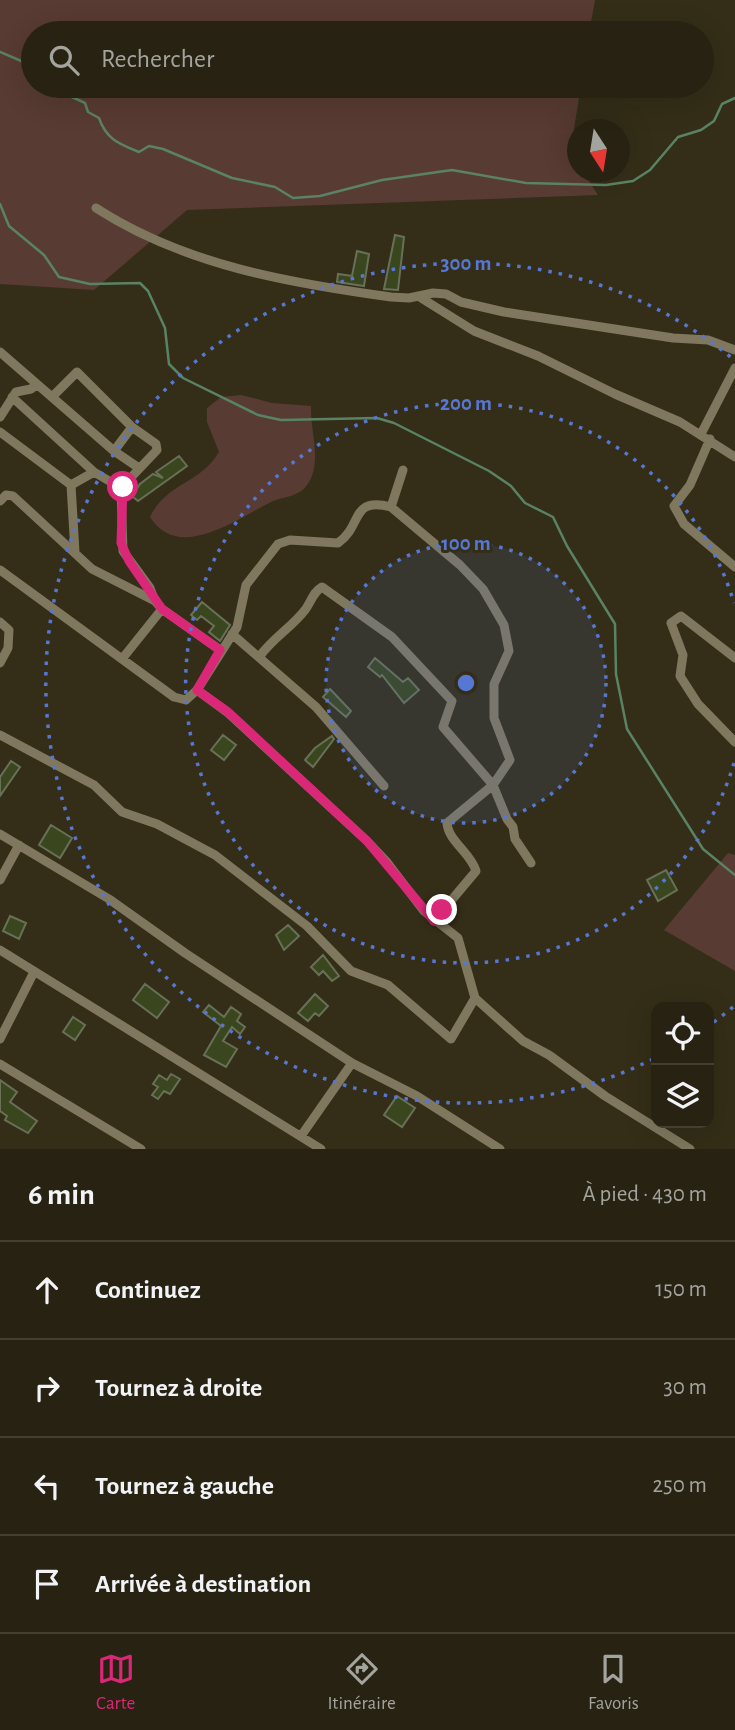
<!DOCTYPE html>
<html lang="fr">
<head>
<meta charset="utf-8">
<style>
	:root { --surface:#272212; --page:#2f2a1b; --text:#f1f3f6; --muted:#a4a49f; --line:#433f32; --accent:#db2777 }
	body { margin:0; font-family:"Alegreya Sans",sans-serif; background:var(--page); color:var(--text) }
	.controls { position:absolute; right:21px; bottom:21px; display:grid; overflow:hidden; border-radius:14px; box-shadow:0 7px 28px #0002 }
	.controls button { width:63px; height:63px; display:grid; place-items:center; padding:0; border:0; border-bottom:2px solid var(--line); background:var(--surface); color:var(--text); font:35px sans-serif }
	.compass { position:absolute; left:567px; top:119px; width:63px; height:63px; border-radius:50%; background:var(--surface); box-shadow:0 7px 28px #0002; rotate:168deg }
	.stop { position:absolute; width:21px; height:21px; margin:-16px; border:5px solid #db2777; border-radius:50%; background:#fff }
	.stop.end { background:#db2777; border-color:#fff; box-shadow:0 2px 7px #0008 }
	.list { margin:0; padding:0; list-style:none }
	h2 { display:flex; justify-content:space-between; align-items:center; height:91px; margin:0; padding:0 28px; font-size:30px }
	h2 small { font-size:23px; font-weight:400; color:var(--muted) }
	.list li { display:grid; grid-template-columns:46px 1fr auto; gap:21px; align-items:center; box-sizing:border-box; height:98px; padding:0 28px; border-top:2px solid var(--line) }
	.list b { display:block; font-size:26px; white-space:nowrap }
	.list em { font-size:23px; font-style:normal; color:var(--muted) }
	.icon { flex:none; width:38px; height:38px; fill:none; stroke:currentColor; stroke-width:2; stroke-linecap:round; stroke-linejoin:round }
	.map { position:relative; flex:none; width:735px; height:1149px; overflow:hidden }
	.search { position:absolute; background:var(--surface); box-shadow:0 7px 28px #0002; left:21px; right:21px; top:21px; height:77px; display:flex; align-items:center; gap:18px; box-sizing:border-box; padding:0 24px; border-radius:38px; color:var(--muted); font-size:26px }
	.sheet { height:483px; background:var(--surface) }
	nav { display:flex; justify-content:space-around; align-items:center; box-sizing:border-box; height:98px; border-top:2px solid var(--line); background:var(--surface); font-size:19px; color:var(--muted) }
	nav a { display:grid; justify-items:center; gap:4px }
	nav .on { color:var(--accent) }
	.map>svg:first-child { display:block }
	.green { fill:#583b32 }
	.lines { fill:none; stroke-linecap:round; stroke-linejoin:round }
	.stream { stroke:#5a8264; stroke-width:2.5 }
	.building { fill:#3a461e; stroke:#687058; stroke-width:2 }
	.minor { stroke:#7f785f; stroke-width:9 }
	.route { stroke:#db2777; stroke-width:9 }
	.ring { fill:none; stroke:#5677d4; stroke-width:3.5; stroke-dasharray:3.5 7 }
	.centre { fill:#5677d4; stroke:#342e18; stroke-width:3.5 }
	.ring-label { font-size:21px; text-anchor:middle; font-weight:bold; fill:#5677d4; stroke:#342e18; stroke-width:6; stroke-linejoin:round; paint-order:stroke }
</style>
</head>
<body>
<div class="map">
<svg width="735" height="1149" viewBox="0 0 735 1149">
	<rect width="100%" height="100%" fill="#342e18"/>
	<!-- green -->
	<path class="green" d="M 0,0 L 595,0 L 589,33 L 33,33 L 33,86 L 581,86 L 570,153 L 577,164 L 578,172 L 583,172 L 598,195 L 187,210 L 94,290 L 0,284 Z
		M 241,395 L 272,403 L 311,406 C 310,431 323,463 307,485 C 298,498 282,496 269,503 C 236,520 178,562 150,517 C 166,483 200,484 219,452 L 207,422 L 207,408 L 221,397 Z
		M 728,853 L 735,855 L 735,971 L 664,930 Z"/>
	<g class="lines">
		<!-- stream -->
		<path class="stream" d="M 0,52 L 33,66
			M 48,86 L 85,103 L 88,112 L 99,118 C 106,139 119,144 139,152 L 149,146 L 163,149 L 232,178 L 275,187 L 293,198 L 320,196 L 382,180 L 452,170 L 526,183 L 606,185 L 633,181 L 650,170 L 678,137 L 701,130 L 714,121 L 722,104 L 735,98
			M 0,204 L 9,226 L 44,255 L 59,277 L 90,284 L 140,283 L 148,291 L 165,328 L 169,364 L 183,378 L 258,415 L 281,420 L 377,418 L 394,423 L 489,471 L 511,486 L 525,503 L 553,517 L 567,546 L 615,624 L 616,674 L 627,729 L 703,849 L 735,875"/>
	</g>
	<!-- building -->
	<path class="building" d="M 395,235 L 404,237 L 398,290 L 384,289 Z
		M 357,251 L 369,254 L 364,286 L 337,282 L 338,274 L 352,276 Z
		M 179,456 L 187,466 L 138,501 L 132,496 L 140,484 L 153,474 L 163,478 L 156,472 Z
		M 202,602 L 230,625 L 220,641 L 209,632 L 214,626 L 201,616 L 197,620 L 191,615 Z
		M 375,658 L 403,682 L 408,678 L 419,690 L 404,703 L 382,675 L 380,677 L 368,667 Z
		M 330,689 L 351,711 L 346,717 L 323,697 Z
		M 223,735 L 236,745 L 224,760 L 211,750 Z
		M 332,736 L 334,739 L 313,767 L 305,760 L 315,748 Z
		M 11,761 L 20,767 L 0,796 L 0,777 Z
		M 51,825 L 72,838 L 60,858 L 39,845 Z
		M 666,870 L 677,890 L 658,901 L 647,880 Z
		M 10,916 L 26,923 L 19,939 L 3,931 Z
		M 288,925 L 299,936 L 284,950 L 276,935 Z
		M 323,955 L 339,976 L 332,981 L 323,971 L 319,975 L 311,967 Z
		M 145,984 L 169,1002 L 157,1018 L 133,1000 Z
		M 315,994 L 328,1006 L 319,1016 L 315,1013 L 308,1021 L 298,1013 Z
		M 209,1005 L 224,1017 L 231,1007 L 241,1014 L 237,1021 L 245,1027 L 240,1034 L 232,1027 L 223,1041 L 237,1049 L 226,1067 L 204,1055 L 221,1026 L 203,1012 Z
		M 73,1017 L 85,1025 L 75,1040 L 63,1032 Z
		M 171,1074 L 180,1079 L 170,1094 L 164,1091 L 158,1099 L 152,1095 L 158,1087 L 153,1084 L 159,1075 L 167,1080 Z
		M 0,1080 L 17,1092 L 10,1102 L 37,1121 L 28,1133 L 5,1120 L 7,1116 L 0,1111 Z
		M 397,1096 L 415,1108 L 402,1127 L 384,1115 Z"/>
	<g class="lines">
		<!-- minor -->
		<path class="minor" d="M 96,208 C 184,265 289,283 391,297 L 409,298 L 433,293 L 446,294 L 461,302 L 504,312 L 673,338 L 708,340 L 735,350
			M 418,296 L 474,331 L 538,356 L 615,394 L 680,422 L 735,457
			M 0,352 L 114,451 L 139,468
			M 53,396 L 77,372 L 132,427 L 156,444 L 157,450 L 121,488
			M 12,397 L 94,472 L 121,488
			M 0,417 L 16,392 L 31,389 L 37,384
			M 0,432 L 71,485 L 75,552
			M 701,434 L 735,368
			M 710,439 L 690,485 L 674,506 L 684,524 L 735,567
			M 114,451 L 132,427
			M 71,485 L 94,472
			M 121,488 L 123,551 L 150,588 L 155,601
			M 0,501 L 6,495 L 13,496 L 92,569 L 155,601 L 162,609
			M 391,507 L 403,470
			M 0,570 L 174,697 L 186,700 L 197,690 L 227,712 L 367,841 L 386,861 L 424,911 L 458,938 L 475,998
			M 0,622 L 9,630 L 8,648 L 0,663
			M 232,634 L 316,707 L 384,786
			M 260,656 C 273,638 292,627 305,610 C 311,602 313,592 322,587 L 392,637 L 452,701 L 443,727 L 493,785 L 507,819 L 513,827 L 515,839 L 531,863
			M 735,658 L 681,616 L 671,623 L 683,655 L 680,676 L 698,704 L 735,742
			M 122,659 L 162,609 L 220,650
			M 197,690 L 237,627 L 246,585 L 278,544 L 290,540 L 338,543 C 363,526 350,496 391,507 L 460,565 L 483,589 L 504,625 L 509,651 L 494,684 L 494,718 L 510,760 L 493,785 L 447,823 C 448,841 471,853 476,871 L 434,921
			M 0,735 L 94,785 L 122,812 L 157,824 L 215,855 L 307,926 L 351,971 L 388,985 L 451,1039 L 475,998 L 523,1041 L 549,1055 L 605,1096 L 690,1149
			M 0,834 L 109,899 L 185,953 L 352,1063 L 417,1096 L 500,1149
			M 0,880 L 19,845
			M 0,950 L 321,1149
			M 0,1039 L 33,974
			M 0,1064 L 141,1149
			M 301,1136 L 352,1063"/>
	</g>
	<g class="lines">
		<!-- route -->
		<path class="route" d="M 123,487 L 121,543 L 129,561 L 162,609 L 220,650 L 197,690 L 228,712 L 367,841 L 434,921 L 442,910"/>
	</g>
	<!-- distance rings -->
	<circle cx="466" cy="683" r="140" fill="#5677d4" fill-opacity=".12"/>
	<g class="ring">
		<circle cx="466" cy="683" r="140"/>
		<path d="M734 763A280 280 0 1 1 734 603"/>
		<path d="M733 1007A420 420 0 0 1 710 1025M653 1059A420 420 0 1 1 733 359"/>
	</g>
	<circle cx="466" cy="683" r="10" class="centre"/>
	<g class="ring-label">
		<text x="466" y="270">300 m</text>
		<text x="466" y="410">200 m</text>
		<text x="466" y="550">100 m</text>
	</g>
</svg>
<div class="controls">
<button><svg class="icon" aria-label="locate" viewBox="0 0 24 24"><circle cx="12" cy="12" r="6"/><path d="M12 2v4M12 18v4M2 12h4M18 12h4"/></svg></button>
<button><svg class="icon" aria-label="layers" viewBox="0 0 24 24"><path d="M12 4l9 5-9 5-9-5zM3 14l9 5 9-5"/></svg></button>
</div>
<svg class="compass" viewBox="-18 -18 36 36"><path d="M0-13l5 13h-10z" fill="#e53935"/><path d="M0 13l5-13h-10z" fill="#a4a49f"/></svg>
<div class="stop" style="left:123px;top:487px"></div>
<div class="stop end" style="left:442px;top:910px"></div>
<div class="search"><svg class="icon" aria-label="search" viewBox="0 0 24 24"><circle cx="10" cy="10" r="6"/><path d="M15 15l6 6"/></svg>Rechercher</div>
</div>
<section class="sheet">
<h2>6 min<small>À pied · 430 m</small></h2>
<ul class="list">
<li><svg class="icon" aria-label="ahead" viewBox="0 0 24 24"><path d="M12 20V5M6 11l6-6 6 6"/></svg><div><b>Continuez</b></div><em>150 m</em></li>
<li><svg class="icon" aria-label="right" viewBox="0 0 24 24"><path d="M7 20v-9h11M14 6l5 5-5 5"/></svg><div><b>Tournez à droite</b></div><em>30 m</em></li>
<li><svg class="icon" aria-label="left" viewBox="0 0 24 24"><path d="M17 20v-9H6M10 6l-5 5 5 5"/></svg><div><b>Tournez à gauche</b></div><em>250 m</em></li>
<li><svg class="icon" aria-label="arrive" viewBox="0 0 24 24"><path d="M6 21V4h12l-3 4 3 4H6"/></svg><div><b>Arrivée à destination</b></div></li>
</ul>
</section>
<nav>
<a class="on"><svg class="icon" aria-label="map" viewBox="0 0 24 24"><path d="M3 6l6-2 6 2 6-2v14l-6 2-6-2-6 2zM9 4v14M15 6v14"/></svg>Carte</a>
<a><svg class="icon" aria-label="directions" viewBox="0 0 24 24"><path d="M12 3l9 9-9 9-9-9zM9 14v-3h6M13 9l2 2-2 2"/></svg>Itinéraire</a>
<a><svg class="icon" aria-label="saved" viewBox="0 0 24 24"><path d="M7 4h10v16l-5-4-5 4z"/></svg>Favoris</a>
</nav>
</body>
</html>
